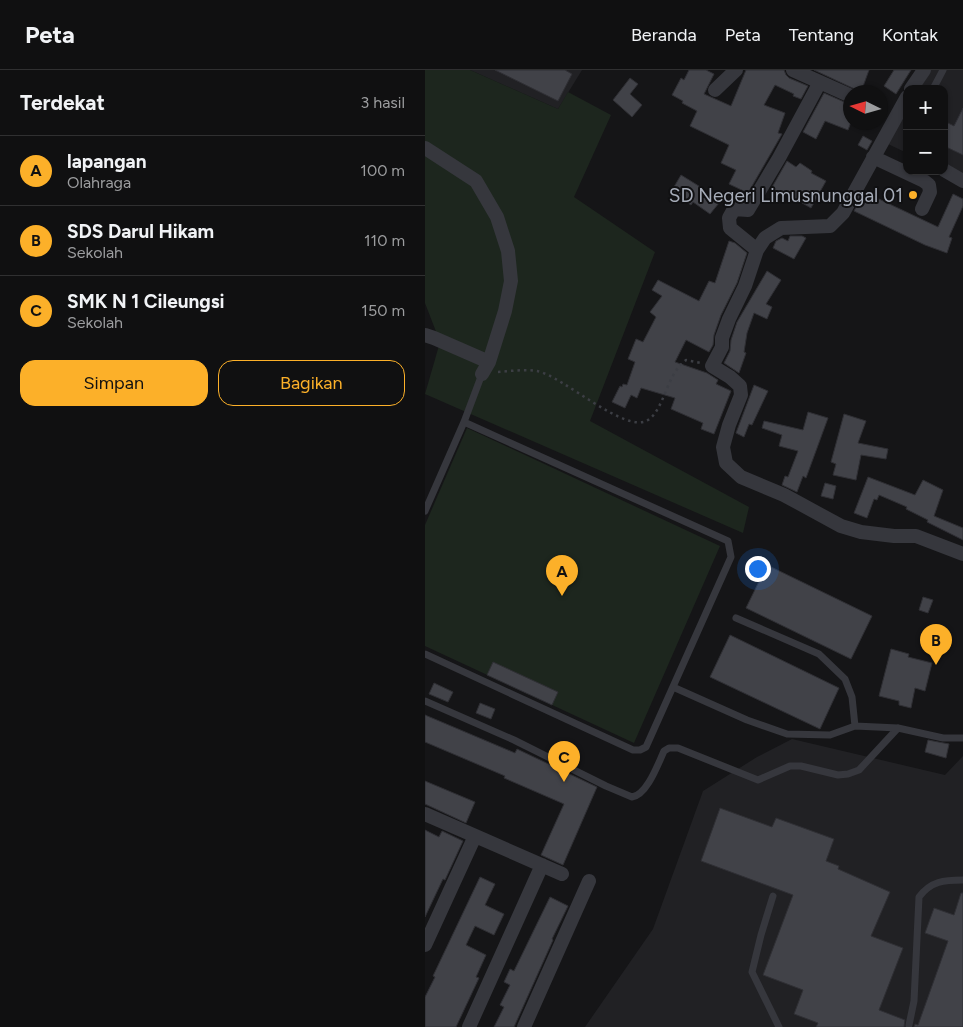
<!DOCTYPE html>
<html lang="id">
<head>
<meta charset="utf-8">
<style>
	:root { --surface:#101011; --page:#1e1e1f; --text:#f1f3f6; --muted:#9c9d9f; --line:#303031; --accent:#fcb029 }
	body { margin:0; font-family:Figtree,sans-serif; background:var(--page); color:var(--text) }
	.controls { position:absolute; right:15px; top:15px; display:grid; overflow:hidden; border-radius:10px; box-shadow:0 1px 4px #0004 }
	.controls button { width:45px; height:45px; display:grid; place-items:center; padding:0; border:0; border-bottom:1px solid var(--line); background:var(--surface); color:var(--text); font:25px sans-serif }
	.compass { position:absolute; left:418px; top:15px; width:45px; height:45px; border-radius:50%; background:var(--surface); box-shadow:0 1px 4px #0004; rotate:275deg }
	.you { position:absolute; left:332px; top:498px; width:18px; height:18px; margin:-12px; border:4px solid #fff; border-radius:50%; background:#1a73e8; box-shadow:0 0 0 8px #1a73e833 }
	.badge { display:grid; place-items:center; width:32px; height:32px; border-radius:50%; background:var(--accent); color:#111; font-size:16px; font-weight:700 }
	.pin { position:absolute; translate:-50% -41px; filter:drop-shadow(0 1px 2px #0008) }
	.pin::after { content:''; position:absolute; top:26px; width:18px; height:15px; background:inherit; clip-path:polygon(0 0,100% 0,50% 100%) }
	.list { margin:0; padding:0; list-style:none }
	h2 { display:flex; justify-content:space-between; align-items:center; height:65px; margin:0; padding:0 20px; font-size:21px }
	h2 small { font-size:16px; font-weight:400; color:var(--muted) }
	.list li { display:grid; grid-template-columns:32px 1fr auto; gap:15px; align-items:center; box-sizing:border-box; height:70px; padding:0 20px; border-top:1px solid var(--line) }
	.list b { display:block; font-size:19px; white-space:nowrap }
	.list p { margin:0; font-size:16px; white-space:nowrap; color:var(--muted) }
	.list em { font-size:16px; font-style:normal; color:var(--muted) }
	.actions { display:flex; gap:10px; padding:15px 20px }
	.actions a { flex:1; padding:11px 0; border:1px solid var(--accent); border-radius:15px; text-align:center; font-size:18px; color:var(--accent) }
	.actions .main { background:var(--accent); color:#111 }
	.map { position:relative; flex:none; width:538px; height:957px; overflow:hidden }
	header { display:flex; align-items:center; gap:30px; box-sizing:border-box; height:70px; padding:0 25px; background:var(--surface); border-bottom:1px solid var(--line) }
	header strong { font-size:24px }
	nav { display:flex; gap:28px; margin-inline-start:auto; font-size:18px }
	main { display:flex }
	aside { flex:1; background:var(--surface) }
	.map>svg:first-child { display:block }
	.built { fill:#212124 }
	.green { fill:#1d261e }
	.building { fill:#414248; stroke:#2f2f34 }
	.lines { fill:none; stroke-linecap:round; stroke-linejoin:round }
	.path { stroke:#3c3e44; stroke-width:2.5; stroke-dasharray:2.5 4; stroke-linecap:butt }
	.service { stroke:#36373d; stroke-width:7 }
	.minor { stroke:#36373d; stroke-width:14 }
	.poi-dot { fill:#fcb029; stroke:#101012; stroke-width:2 }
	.labels { text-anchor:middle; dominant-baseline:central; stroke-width:4; stroke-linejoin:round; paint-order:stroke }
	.poi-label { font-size:19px; fill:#a6acb8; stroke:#101012; text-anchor:end }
</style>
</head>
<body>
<header>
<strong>Peta</strong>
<nav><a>Beranda</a><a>Peta</a><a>Tentang</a><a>Kontak</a></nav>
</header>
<main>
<aside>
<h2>Terdekat<small>3 hasil</small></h2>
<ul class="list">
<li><span class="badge">A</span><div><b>lapangan</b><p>Olahraga</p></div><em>100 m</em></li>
<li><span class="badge">B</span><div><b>SDS Darul Hikam</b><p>Sekolah</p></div><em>110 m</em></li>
<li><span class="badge">C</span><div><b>SMK N 1 Cileungsi</b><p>Sekolah</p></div><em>150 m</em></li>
</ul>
<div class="actions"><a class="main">Simpan</a><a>Bagikan</a></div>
</aside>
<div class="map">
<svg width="538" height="957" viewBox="0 0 538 957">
	<rect width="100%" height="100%" fill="#151517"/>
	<!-- built -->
	<path class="built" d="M 45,0 L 157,0 L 133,39 Z
		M 496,0 L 538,0 L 538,109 L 519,100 L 519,19 L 484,19 Z
		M 482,21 L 482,83 L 463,74 Z
		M 367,669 L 520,705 L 538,686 L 538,957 L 160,957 L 228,859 L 278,721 L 332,687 Z"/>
	<!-- green -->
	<path class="green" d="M 0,0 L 45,0 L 133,39 L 143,22 L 186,45 L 149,127 L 230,182 L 165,351 L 324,437 L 318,463 L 0,324 L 15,272 L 0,233 Z
		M 42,358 L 295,476 L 209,673 L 0,576 L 0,455 Z"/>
	<!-- building -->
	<path class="building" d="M 70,0 L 140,0 L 147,4 L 133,31 Z
		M 264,0 L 281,0 L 289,4 L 279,24 L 306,36 L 321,0 L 359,0 L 361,5 L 364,8 L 383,16 L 376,29 L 368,26 L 369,24 L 350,15 L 339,35 L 360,43 L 353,63 L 357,64 L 323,123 L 304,114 L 311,100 L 296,93 L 304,75 L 265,56 L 272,41 L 257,33 L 258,31 L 247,25 L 256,8 L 259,10 Z
		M 389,0 L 444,0 L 436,22 Z
		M 469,0 L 486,0 L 471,24 L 459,16 Z
		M 205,8 L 213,14 L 205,24 L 217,35 L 207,47 L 188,30 Z
		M 399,23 L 426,35 L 426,52 L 423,60 L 400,51 L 391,69 L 378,62 Z
		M 538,38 L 538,85 L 519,76 L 519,51 L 529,56 Z
		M 438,66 L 447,71 L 442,80 L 433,75 Z
		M 362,91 L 371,97 L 375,93 L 387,101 L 386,103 L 401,111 L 386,138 L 358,122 L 357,124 L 346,119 Z
		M 256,105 L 277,118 L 276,119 L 294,133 L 285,144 L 268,132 L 266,135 L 246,122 Z
		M 439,122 L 513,157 L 528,124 L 538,129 L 538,136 L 524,167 L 527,168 L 522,183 L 500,175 L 429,141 Z
		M 365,166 L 377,166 L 381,168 L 369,189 L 348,178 L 351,171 L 357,168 L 363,171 Z
		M 304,171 L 310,173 L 322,183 L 312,213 L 296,245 L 289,265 L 288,275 L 284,282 L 261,270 L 250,292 L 282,303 L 293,310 L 291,314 L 306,321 L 289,364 L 276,359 L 278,353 L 246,339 L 250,328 L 216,318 L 212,328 L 206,325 L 200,338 L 187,332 L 195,316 L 197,317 L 198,314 L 202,315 L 210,292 L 203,289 L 211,269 L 218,272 L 231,247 L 225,242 L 237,226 L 227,220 L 233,210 L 274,231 L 284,211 L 290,213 Z
		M 342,201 L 356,210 L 341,234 L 347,237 L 342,249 L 329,243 L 322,263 L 319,282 L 321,283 L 314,303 L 299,293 L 305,281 L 306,270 L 312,252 Z
		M 329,315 L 343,321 L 327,355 L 324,354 L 319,367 L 311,363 Z
		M 383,342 L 403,348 L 381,408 L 378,406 L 372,422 L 357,415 L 360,406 L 363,407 L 373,381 L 354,376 L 357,365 L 337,358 L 339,351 L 378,360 Z
		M 419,344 L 441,351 L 433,373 L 463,379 L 461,389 L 436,385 L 431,410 L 408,405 L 411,394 L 406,392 Z
		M 443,407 L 490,425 L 498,410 L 518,420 L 509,446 L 538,458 L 538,470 L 502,452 L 503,450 L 481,439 L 482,437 L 454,425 L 452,430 L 449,429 L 442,448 L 429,443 Z
		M 400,413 L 411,416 L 408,429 L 396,426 Z
		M 342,495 L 447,546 L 426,589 L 321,538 Z
		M 498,527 L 508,530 L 503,543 L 494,540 Z
		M 305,565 L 414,618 L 395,659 L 285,607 Z
		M 466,579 L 484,584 L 483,587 L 507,593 L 500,621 L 490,618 L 486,638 L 474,635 L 474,631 L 454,626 Z
		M 68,592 L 133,622 L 127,635 L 62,605 Z
		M 9,613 L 28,622 L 23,632 L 4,624 Z
		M 55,633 L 70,639 L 66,649 L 51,643 Z
		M 0,645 L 90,683 L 92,679 L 172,717 L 138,795 L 116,785 L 139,734 L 79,708 L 80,706 L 0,672 Z
		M 503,670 L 524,674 L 521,688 L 500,682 Z
		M 0,711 L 50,732 L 41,753 L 0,734 Z
		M 295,738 L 347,757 L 351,748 L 409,769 L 401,791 L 414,796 L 413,799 L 465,822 L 446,866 L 478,878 L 454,940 L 480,950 L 479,957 L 391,957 L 393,953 L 369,944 L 378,920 L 338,905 L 368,825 L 276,791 Z
		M 0,760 L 14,767 L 17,761 L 38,771 L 20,810 L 18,809 L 0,847 Z
		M 55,807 L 70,814 L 60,835 L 79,844 L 69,865 L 50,856 L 41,875 L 61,885 L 51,907 L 54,908 L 31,957 L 0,957 L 0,927 L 10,907 L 8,906 Z
		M 536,823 L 538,823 L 538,957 L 489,957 L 490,954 L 493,955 L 523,871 L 500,863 L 509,838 L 529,845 Z
		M 125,827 L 143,836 L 127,869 L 128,870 L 89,957 L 69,957 L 79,937 L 75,935 L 85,915 L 79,912 L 85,899 L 89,901 Z"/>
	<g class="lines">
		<!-- path -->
		<path class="path" d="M 73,302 C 86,301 99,299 112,301 C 138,306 201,365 223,350 C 239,340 242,303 261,290 L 276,293"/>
		<!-- service -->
		<path class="service" d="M 508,19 L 518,0
			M 0,441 L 39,352 L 57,304
			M 311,548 L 394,584 L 420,609 L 427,627 L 430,656
			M 0,584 L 208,680 L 215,680 L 221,677 L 306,487 L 303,471 L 39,352
			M 248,617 L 322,650 L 362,664 L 405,665 L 430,656 L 473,658 L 518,668 L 538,668
			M 0,631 L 89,670 L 181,716 L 207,727 C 222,725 233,694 239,681 L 244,678 L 253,678 L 333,710 L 365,696 L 376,696 L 413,705 L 423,704 L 434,700 L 473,658
			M 348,826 L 336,865 L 327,902 L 354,957
			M 484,955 L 489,931 L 494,827 C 506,811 519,810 538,810"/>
		<!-- minor -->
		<path class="minor" d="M 368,0 L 426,26
			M 486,19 L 499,0
			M 290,20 L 311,0
			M 482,27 L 418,143 L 405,156 L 356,158 L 340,168 L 332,180 L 320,216 L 304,249 L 297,268 L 297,277 L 287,296 L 305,307 L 315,316 L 316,325 L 304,355 L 298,377 L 301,393 L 316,407 L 359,425 L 416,456 L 436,462 L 469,466 L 491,466 L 538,484
			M 0,78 L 51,111 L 72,147 L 83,181 L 86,211 L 80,241 L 64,292 L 57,304
			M 448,87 L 499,111 L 504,115 L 505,122 L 497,139
			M 519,100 L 538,111
			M 332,180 L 305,158 L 304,148 L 309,139 L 323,140 L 354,88 L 395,12
			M 0,265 L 9,268 L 64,292
			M 0,744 L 137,804
			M 0,875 L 50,766
			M 44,957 L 117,795
			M 99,957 L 164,811"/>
	</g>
	<!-- markers -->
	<circle class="poi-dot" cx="488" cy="125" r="5"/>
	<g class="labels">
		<!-- poi labels -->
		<g class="poi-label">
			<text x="478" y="125">SD Negeri Limusnunggal 01</text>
		</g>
	</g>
</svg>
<div class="controls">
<button>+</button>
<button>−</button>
</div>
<svg class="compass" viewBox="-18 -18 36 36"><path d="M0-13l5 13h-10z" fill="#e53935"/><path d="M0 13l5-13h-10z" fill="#9c9d9f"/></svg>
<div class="you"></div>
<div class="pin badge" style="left:137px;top:526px">A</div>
<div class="pin badge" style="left:511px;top:595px">B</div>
<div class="pin badge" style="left:139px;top:712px">C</div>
</div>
</main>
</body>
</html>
